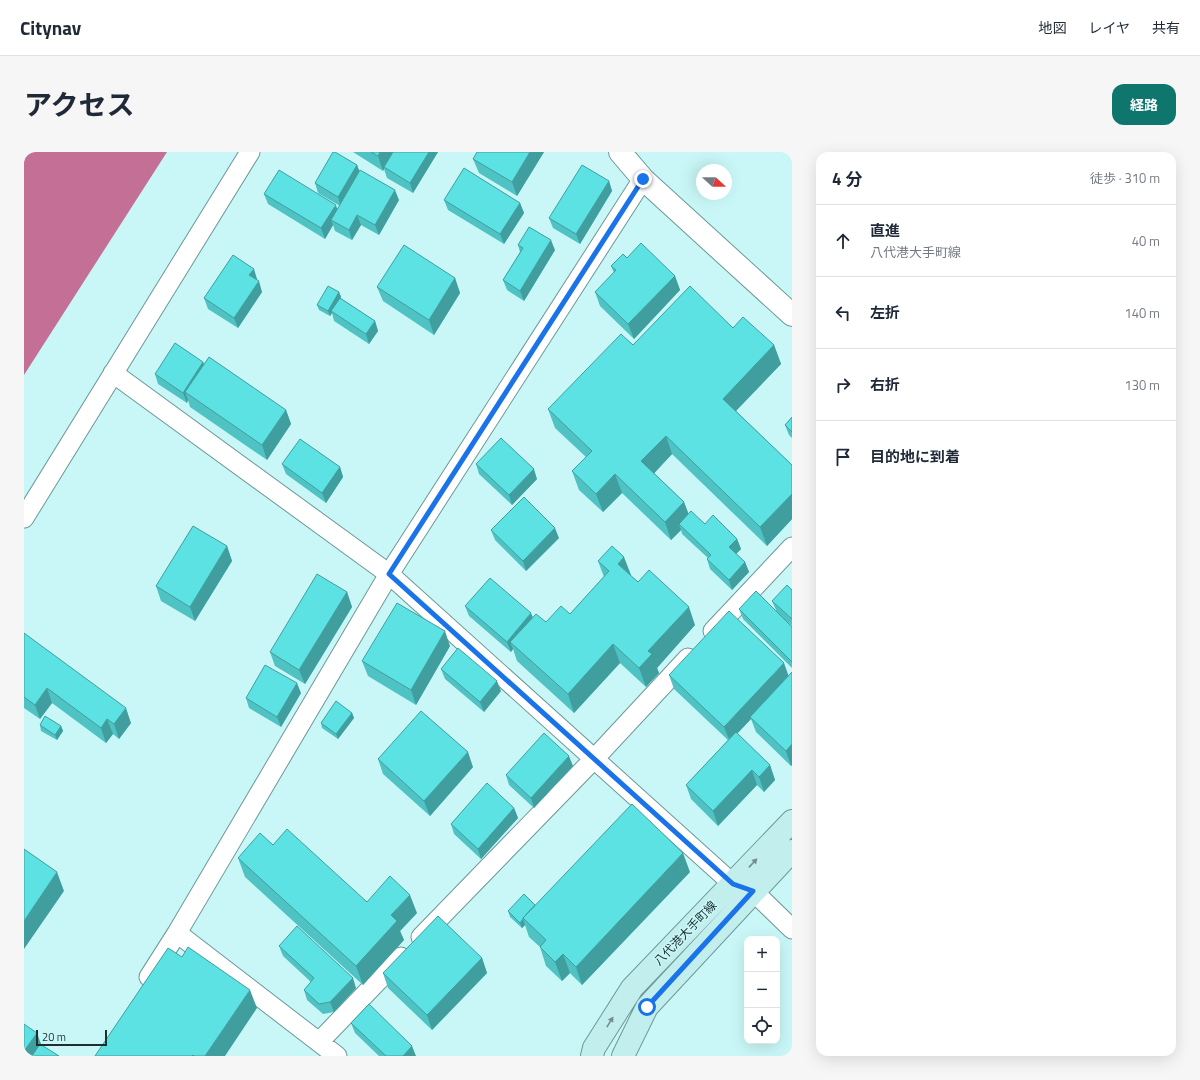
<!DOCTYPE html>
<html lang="ja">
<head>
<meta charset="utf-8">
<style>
	:root { --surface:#fff; --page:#f6f6f7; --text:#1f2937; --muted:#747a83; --line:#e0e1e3; --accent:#0f766e }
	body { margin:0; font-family:"Titillium Web","Noto Sans JP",sans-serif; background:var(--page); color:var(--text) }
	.controls { position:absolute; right:12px; bottom:12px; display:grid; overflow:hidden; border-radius:8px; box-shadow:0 4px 16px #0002 }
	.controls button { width:36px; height:36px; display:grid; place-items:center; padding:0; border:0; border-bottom:1px solid var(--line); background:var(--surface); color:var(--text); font:20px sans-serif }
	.compass { position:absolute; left:672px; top:12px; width:36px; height:36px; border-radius:50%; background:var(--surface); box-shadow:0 4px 16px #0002; rotate:111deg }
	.scale { position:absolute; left:12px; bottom:10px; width:71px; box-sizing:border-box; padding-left:4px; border:2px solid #1d2f2f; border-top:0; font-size:11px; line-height:14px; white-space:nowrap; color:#1d2f2f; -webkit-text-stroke:3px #c9f7f7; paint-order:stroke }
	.stop { position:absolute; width:12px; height:12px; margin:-9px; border:3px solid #1a73e8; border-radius:50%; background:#fff }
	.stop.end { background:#1a73e8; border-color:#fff; box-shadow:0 1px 4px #0008 }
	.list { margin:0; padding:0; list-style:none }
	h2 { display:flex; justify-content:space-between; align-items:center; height:52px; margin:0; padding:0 16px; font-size:17px }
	h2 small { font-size:13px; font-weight:400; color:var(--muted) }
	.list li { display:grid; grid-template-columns:26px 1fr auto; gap:12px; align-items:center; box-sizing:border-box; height:72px; padding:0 16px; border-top:1px solid var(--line) }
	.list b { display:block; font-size:15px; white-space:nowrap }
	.list p { margin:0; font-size:13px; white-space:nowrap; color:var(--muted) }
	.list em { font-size:13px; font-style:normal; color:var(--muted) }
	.icon { flex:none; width:22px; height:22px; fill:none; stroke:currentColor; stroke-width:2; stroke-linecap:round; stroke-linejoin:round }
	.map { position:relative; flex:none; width:768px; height:904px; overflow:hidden; border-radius:12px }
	header { display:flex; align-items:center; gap:24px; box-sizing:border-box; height:56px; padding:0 20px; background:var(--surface); border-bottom:1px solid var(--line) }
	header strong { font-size:19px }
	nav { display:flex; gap:22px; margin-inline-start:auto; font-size:14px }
	.intro { display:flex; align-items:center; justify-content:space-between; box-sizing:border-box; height:96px; padding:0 24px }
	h1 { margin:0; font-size:28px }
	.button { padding:10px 18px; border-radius:12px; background:var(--accent); color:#fff; font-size:14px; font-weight:700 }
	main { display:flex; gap:24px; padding:0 24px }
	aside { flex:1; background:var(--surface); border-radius:12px; box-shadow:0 4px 16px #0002 }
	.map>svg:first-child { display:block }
	.water { fill:#c36f96 }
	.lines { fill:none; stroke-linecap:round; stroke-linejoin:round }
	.minor-casing { stroke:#6d9898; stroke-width:21 }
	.tertiary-casing { stroke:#6d9898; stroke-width:24 }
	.secondary-casing { stroke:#6d9898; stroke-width:24 }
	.minor { stroke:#fff; stroke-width:19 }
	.tertiary { stroke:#fff; stroke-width:22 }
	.secondary { stroke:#c3eeee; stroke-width:22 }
	.wall { fill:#4fc2c3 }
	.shaded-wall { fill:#409e9f }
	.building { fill:#5ce2e3; stroke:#409e9f }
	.oneway { fill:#708e8e }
	.route { stroke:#1a73e8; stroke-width:5 }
	.labels { text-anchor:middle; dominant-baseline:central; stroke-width:3; stroke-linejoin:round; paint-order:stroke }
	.street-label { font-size:12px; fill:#1d2f2f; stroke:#c9f7f7 }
</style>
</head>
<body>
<header>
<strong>Citynav</strong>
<nav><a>地図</a><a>レイヤ</a><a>共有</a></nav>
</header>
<div class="intro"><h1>アクセス</h1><a class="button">経路</a></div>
<main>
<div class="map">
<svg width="768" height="904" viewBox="0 0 768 904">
	<rect width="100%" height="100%" fill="#c9f7f7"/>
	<!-- water -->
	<path class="water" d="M 0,0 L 143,0 L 0,223 Z"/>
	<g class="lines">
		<!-- minor casing -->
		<g class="minor-casing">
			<path id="minor" d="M 89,221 L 365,422 L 709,732 L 729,739 L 768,777
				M 0,366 L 226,0
				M 689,479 L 768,395
				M 153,781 L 313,904
				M 397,785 L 570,607 L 664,506
				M 125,825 L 153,781 L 365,422 L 619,27
				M 295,890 L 377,805"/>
		</g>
		<!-- tertiary casing -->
		<g class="tertiary-casing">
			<path id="tertiary" d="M 596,0 L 619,27 L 768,163"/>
		</g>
		<!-- secondary casing -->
		<g class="secondary-casing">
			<path id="secondary" d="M 568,904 L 570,896 L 608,836 L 768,669
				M 599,904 L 623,855 L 768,699"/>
		</g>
		<!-- minor -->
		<use href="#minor" class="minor"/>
		<!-- tertiary -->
		<use href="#tertiary" class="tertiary"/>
		<!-- secondary -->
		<use href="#secondary" class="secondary"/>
	</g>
	<!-- wall -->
	<path class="wall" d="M 329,0 L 414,0 L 389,41 L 363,26 L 360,17 L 359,19 Z
		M 520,0 L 493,44 L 455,21 L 449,7 Z
		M 333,13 L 335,19 L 375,48 L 355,83 L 337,73 L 328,88 L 311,79 L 309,73 L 301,87 L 244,52 L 240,42 L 313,57 L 316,54 L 294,41 L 291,31 Z
		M 585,29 L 588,39 L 556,92 L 529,76 L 525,66 Z
		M 420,48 L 496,51 L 500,61 L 480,92 L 424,58 Z
		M 494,93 L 531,98 L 500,149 L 483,138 L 479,128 L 496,100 Z
		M 587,114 L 651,124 L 656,138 L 610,187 L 576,154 L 571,140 L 590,121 Z
		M 431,126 L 436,141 L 410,183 L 359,149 L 353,135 Z
		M 233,127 L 232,128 L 238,140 L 214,176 L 184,157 L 180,146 Z
		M 315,140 L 317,145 L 316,146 L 351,169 L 354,179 L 345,192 L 310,169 L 308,161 L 306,164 L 295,158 L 293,153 Z
		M 709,176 L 750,193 L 757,212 L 712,259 L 768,313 L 768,367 L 743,394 L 648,302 L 630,321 L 660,350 L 664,362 L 681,372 L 713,387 L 717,397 L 712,402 L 721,410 L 725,420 L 708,438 L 686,417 L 683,407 L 684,406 L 658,382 L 657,378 L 647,388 L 598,341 L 579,360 L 555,338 L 548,319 L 562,305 L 531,276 L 524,257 L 609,193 Z
		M 179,210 L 180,212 L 262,258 L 267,272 L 243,308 L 166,255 L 164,248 L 163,251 L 134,232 L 131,222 Z
		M 768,265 L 768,286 L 765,283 L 761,273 Z
		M 258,312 L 316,315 L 319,325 L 302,351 L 262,322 Z
		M 452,312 L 513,327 L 488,353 L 455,322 Z
		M 467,378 L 535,386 L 502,419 L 471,388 Z
		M 203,394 L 208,409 L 171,469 L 137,449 L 132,434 Z
		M 574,409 L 607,423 L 607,424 L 614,430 L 671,473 L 633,516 L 635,521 L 622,535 L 596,511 L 550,561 L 493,509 L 489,497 L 487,500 L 445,464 L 441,454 L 509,465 L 522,470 L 546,462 L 580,425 Z
		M 768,438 L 768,474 L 759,466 L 768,475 L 768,516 L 719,467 L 715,457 L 752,458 L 748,449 Z
		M 323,440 L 328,455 L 281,532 L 251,514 L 246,500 Z
		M 0,481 L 107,571 L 95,587 L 89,582 L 82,591 L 28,551 L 16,567 L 0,556 Z
		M 426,494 L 392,553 L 344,524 L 338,509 Z
		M 417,517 L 477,539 L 460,560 L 421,527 Z
		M 768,520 L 768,613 L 767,614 L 732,580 L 727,567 L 713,582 L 746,613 L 751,628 L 740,640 L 733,633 L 694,674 L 667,647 L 662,633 L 704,588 L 650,537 L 645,523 L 765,524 Z
		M 277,541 L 257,575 L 225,556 L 222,546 Z
		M 328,561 L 330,566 L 314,587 L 298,576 L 297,571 Z
		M 16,573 L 37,574 L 39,579 L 33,588 L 17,579 Z
		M 354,607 L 449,615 L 406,664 L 359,622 Z
		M 549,614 L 510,656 L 485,633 L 482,623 Z
		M 490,656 L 494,666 L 457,707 L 430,682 L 427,672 Z
		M 249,693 L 343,750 L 393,761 L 376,779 L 380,788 L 339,833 L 221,725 L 214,706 Z
		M 666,720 L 558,833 L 546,821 L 538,829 L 522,814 L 516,795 L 505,785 L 501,773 L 498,776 L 486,765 L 484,759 L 511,753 Z
		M 255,794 L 332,836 L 310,860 L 299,862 L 283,848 L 280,838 L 287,830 L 259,804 Z
		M 458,806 L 463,821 L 408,878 L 364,836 L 359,821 Z
		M 327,871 L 392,904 L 355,904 L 331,881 Z"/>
	<!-- shaded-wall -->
	<path class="shaded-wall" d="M 356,0 L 371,0 L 360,15 L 360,17 L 359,19 L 354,4 Z
		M 405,0 L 414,0 L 389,41 L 386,31 Z
		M 506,0 L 520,0 L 493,44 L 488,30 Z
		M 333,13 L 337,23 L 317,55 L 314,45 Z
		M 585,29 L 588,39 L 556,92 L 552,82 Z
		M 371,38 L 375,48 L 355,83 L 351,73 Z
		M 496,51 L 500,61 L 480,92 L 476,82 Z
		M 312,53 L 315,63 L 307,68 L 309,73 L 301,87 L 297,76 Z
		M 333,63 L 337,73 L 328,88 L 325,78 Z
		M 527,88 L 531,98 L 500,149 L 496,139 Z
		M 230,117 L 233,127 L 229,133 L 225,123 Z
		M 651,124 L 656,138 L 610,187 L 604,172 Z
		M 431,126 L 436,141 L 410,183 L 405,168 Z
		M 235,129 L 238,140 L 214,176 L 210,166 Z
		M 315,140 L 317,145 L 308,160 L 307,159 L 308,161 L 306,164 L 304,159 Z
		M 351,169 L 354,179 L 345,192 L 342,182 Z
		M 750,193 L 757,212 L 706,265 L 699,247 Z
		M 179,210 L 183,220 L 161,240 L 164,248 L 163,251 L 159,241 Z
		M 262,258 L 267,272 L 243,308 L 238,293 Z
		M 642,284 L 648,302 L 624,328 L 617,309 Z
		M 316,315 L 319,325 L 302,351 L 298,341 Z
		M 510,317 L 513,327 L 488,353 L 485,343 Z
		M 591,322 L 598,341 L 579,360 L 572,342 Z
		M 768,342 L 768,367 L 743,394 L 736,375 Z
		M 660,350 L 667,368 L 655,372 L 657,378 L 647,388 L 641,370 Z
		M 531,376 L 535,386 L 502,419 L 499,409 Z
		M 713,387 L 717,397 L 709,405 L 705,395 Z
		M 203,394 L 208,409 L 171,469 L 166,455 Z
		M 600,405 L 607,423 L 600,430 L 594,412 Z
		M 721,410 L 725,420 L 708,438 L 705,428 Z
		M 323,440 L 328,455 L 281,532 L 275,518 Z
		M 665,455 L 671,473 L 633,516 L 635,521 L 622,535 L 615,516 L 624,499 Z
		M 507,461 L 511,471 L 486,490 L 489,497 L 487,500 L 483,490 Z
		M 421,479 L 426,494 L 392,553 L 387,538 Z
		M 589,492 L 596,511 L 550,561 L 544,542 Z
		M 760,511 L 765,525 L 726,565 L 727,567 L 706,589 L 700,575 Z
		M 473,529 L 477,539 L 460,560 L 456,550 Z
		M 273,531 L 277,541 L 257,575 L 253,565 Z
		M 23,536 L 28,551 L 16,567 L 11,553 Z
		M 102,556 L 107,571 L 95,587 L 90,572 Z
		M 328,561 L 330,566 L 314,587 L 312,582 Z
		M 83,567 L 89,582 L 82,591 L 77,576 Z
		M 37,574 L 39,579 L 33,588 L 31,583 Z
		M 768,592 L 768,613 L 767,614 L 762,599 Z
		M 444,600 L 449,615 L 406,664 L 400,649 Z
		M 545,604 L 549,614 L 510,656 L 507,646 Z
		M 746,613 L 751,628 L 740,640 L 735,625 Z
		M 728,618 L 733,633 L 694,674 L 689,659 Z
		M 490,656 L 494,666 L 457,707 L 454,697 Z
		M 659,701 L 666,720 L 558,833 L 552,815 Z
		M 33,720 L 40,739 L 0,797 L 0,769 Z
		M 386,743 L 393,761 L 376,779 L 380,788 L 339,833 L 332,814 L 367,763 Z
		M 499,767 L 501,773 L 498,776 L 496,771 Z
		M 539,802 L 546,821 L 538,829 L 531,810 Z
		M 458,806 L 463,821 L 408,878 L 403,863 Z
		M 329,826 L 332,836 L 310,860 L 306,850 Z
		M 226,838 L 233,856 L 201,904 L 181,904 Z
		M 13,881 L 17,892 L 8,904 L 0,904 L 0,899 Z
		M 388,894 L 392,904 L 379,904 Z"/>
	<!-- building -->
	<path class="building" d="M 309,0 L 311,0 L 333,13 L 314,45 L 291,31 Z
		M 347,0 L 356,0 L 354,4 Z
		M 369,0 L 405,0 L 386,31 L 360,15 Z
		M 453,0 L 506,0 L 488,30 L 449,7 Z
		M 558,13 L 585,29 L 552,82 L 525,66 Z
		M 440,16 L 496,51 L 476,82 L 420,48 Z
		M 255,18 L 312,53 L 297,76 L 240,42 Z
		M 336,18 L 371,38 L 351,73 L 333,63 L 325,78 L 307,68 Z
		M 505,75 L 527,88 L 496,139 L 479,128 L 499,96 L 494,93 Z
		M 617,91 L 651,124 L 604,172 L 571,140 L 592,118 L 587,114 L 599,102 L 603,106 Z
		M 380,93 L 431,126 L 405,168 L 353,135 Z
		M 209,103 L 230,117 L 225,123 L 235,129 L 210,166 L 180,146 Z
		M 304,134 L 315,140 L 304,159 L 293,153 Z
		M 666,134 L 709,176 L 719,165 L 750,193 L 699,247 L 768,313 L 768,342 L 736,375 L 642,284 L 617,309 L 660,350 L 641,370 L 591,322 L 572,342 L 548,319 L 568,299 L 524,257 L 597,182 L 609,193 Z
		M 316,146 L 351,169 L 342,182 L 307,159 Z
		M 151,191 L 179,210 L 159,241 L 131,222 Z
		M 185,205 L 262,258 L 238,293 L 161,240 Z
		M 768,265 L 768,280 L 761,273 Z
		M 477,286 L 510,317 L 485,343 L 452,312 Z
		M 276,287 L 316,315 L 298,341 L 258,312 Z
		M 500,345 L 531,376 L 499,409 L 467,378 Z
		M 667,359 L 681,372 L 689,363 L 713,387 L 705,395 L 721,410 L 705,428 L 683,407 L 687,403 L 655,372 Z
		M 169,374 L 203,394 L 166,455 L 132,434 Z
		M 588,394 L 600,405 L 594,412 L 614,430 L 625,418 L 665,455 L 624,499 L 628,502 L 615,516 L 589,492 L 544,542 L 486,490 L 512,462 L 522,470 L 537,454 L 546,462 L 585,419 L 574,409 Z
		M 293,422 L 323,440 L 275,518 L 246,500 Z
		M 466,426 L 507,461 L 483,490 L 441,454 Z
		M 763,433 L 768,438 L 768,467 L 748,449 Z
		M 732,439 L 768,475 L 768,510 L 715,457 Z
		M 373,451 L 421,479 L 387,538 L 338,509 Z
		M 705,459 L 760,511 L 700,575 L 645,523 Z
		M 0,481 L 102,556 L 90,572 L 83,567 L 77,576 L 23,536 L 11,553 L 0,545 Z
		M 434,496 L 473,529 L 456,550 L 417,517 Z
		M 241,513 L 273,531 L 253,565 L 222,546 Z
		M 768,520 L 768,592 L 762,599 L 726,565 Z
		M 312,549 L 328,561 L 312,582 L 297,571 Z
		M 397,559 L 444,600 L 400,649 L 354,607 Z
		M 21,564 L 37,574 L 31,583 L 16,573 Z
		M 712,580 L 746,613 L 735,625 L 728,618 L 689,659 L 662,633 Z
		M 520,581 L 545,604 L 507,646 L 482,623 Z
		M 463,631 L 490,656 L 454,697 L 427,672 Z
		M 608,652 L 659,701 L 552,815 L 539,802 L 531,810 L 516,795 L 522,788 L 499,766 Z
		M 263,677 L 343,750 L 366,724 L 386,743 L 367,763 L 373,769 L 332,814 L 214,706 L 236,681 L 249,693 Z
		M 0,697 L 33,720 L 0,769 Z
		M 500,742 L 511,753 L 499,766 L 499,767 L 496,771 L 484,759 Z
		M 414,764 L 458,806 L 403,863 L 359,821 Z
		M 273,774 L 329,826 L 306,850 L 295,852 L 280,838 L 290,826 L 255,794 Z
		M 164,795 L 226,838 L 181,904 L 170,904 L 169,903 L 168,904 L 71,904 L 144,796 L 158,805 Z
		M 345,852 L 388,894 L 379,904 L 362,904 L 327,871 Z
		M 0,872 L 13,881 L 0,899 Z
		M 16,892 L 35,904 L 8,904 Z"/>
	<!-- one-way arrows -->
	<defs><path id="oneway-solid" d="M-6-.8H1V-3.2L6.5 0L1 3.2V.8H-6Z"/></defs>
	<g class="oneway">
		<use href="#oneway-solid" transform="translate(729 711) rotate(-47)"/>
		<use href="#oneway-solid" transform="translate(586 870) rotate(-58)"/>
	</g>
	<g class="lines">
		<!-- route -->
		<path class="route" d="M 619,27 L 365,422 L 709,732 L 729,739 L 623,855"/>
	</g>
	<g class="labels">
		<!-- street labels -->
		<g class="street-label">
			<text transform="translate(661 781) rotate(-46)">八代港大手町線</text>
		</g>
	</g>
</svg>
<div class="controls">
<button>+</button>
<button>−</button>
<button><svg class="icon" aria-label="locate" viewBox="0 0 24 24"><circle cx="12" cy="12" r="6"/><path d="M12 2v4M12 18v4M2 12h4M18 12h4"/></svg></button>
</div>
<svg class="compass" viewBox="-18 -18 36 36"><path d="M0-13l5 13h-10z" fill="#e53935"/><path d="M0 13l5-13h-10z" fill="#747a83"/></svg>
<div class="scale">20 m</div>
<div class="stop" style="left:623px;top:855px"></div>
<div class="stop end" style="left:619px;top:27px"></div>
</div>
<aside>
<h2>4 分<small>徒歩 · 310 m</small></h2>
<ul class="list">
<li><svg class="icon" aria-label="ahead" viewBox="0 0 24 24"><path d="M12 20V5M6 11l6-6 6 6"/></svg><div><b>直進</b><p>八代港大手町線</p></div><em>40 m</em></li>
<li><svg class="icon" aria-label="left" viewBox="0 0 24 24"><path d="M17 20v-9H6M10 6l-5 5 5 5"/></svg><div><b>左折</b></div><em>140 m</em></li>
<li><svg class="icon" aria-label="right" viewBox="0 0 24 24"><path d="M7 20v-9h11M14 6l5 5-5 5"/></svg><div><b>右折</b></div><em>130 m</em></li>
<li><svg class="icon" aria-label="arrive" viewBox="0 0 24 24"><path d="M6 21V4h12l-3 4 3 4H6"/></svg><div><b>目的地に到着</b></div></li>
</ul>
</aside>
</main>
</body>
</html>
